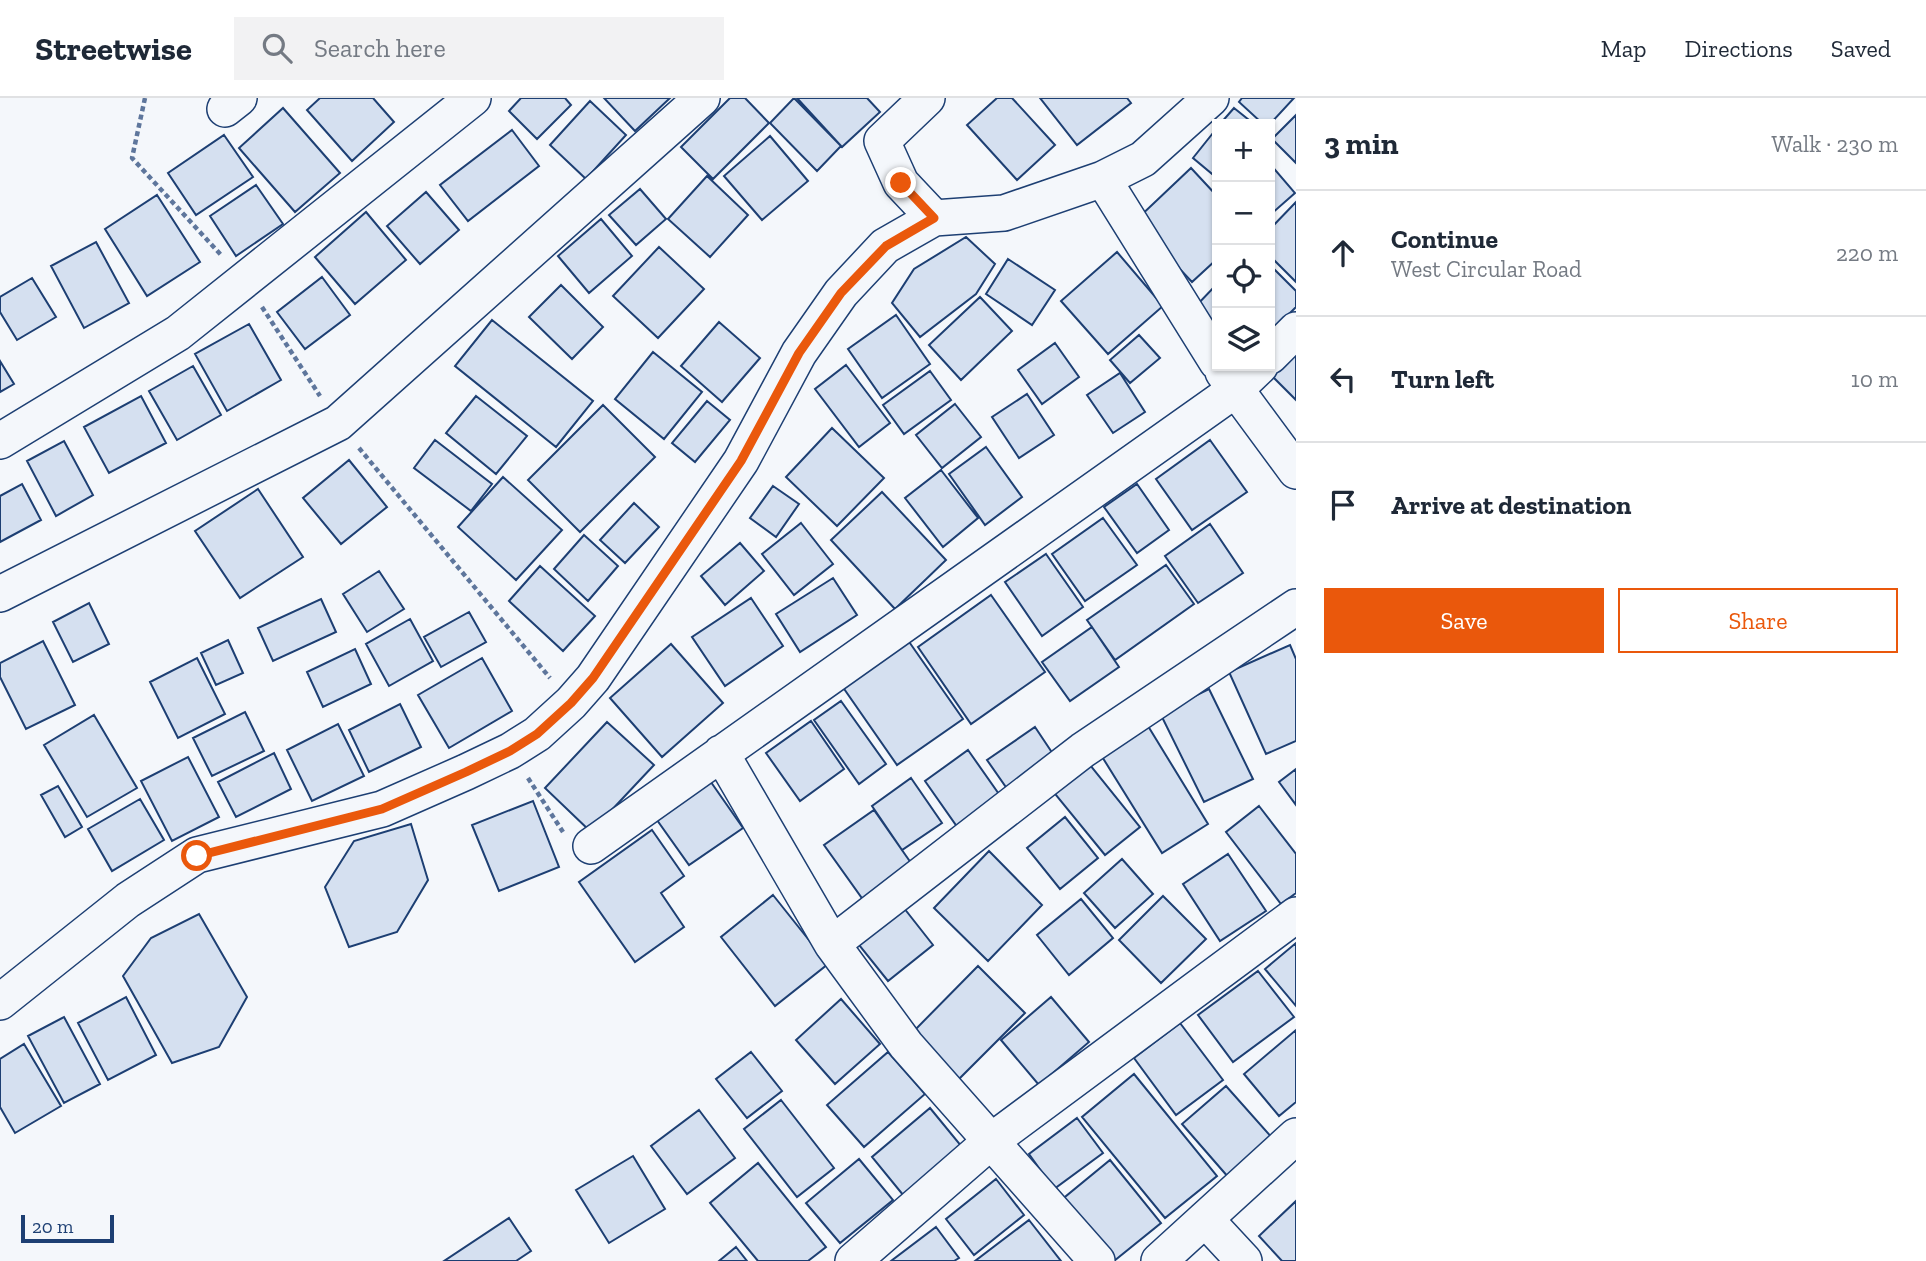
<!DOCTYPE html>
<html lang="en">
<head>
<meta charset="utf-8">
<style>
	:root { --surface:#fff; --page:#f2f2f3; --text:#1f2937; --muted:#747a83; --line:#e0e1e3; --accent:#ea580c }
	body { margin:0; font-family:"Zilla Slab",serif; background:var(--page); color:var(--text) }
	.controls { position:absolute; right:21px; top:21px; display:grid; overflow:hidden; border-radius:0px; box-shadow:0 2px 5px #0004 }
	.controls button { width:63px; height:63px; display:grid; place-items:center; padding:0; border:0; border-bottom:2px solid var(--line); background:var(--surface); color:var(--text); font:35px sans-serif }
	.scale { position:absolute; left:21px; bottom:18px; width:93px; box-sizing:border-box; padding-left:7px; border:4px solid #1d3f73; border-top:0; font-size:19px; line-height:24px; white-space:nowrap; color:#1d3f73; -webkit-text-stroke:5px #f4f7fb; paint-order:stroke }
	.stop { position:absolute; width:21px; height:21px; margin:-16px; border:5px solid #ea580c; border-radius:50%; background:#fff }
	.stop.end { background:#ea580c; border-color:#fff; box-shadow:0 2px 7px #0008 }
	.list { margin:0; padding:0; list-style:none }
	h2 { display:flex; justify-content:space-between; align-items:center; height:91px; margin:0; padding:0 28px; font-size:30px }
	h2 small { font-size:23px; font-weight:400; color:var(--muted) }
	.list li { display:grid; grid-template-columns:46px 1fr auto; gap:21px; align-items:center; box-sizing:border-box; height:126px; padding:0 28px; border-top:2px solid var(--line) }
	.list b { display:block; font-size:26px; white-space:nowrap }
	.list p { margin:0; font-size:23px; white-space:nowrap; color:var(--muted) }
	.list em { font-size:23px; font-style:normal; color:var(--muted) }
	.actions { display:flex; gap:14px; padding:21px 28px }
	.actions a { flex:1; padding:16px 0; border:2px solid var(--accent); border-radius:0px; text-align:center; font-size:24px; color:var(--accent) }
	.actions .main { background:var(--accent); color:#fff }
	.icon { flex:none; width:38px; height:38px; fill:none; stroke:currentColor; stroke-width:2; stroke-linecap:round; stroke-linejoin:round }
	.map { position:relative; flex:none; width:1296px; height:1163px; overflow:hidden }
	header { display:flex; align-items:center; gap:42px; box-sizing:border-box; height:98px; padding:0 35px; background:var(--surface); border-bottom:2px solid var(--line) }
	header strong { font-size:33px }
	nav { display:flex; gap:38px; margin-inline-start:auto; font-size:24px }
	.search { width:490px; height:63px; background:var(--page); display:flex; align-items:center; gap:18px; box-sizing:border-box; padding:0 24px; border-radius:0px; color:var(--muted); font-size:26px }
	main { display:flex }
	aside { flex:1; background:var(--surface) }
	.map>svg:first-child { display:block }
	.building { fill:#d5e0f0; stroke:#1d3f73; stroke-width:2 }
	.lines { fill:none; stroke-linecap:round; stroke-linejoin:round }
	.minor-casing { stroke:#1d3f73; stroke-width:38 }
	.path { stroke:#5e769c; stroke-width:4.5; stroke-dasharray:5 3.5; stroke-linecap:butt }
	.minor { stroke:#f4f7fb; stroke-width:35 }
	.route { stroke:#ea580c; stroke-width:9 }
</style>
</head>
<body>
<header>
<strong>Streetwise</strong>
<div class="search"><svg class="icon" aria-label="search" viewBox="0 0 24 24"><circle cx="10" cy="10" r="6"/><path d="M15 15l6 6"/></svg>Search here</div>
<nav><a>Map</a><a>Directions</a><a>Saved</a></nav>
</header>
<main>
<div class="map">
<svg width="1296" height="1163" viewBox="0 0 1296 1163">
	<rect width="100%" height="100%" fill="#f4f7fb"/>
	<!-- building -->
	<path class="building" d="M 320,0 L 373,0 L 394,24 L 352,63 L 307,12 Z
		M 521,0 L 565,0 L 571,7 L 537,41 L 509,13 Z
		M 604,0 L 670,0 L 635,33 Z
		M 730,0 L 745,0 L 769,25 L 713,81 L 681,49 Z
		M 794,0 L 841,48 L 817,73 L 770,25 Z
		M 797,0 L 867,0 L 880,14 L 842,49 Z
		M 997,0 L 1012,0 L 1055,47 L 1017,82 L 967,27 Z
		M 1040,0 L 1127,0 L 1131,5 L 1077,47 Z
		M 1242,0 L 1294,0 L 1270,26 L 1263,26 L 1239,4 Z
		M 590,3 L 626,37 L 586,81 L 550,47 Z
		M 283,10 L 340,75 L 295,114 L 239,50 Z
		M 1234,10 L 1254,26 L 1220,26 Z
		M 1296,17 L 1296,65 L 1272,41 Z
		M 1217,30 L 1217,80 L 1193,60 Z
		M 512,32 L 539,68 L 468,123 L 440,87 Z
		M 224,37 L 253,79 L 196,117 L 168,75 Z
		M 770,38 L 808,83 L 762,122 L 724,78 Z
		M 1270,66 L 1295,95 L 1270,117 Z
		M 1191,70 L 1217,98 L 1217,161 L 1192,184 L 1135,123 Z
		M 707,78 L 748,117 L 710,159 L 668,121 Z
		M 256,87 L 283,126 L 236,158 L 210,118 Z
		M 640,91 L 666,121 L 636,147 L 609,117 Z
		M 426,94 L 459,132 L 420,166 L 387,128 Z
		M 157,97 L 200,164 L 147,198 L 105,131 Z
		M 1296,104 L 1296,184 L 1270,158 L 1270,131 Z
		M 366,114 L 406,162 L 355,206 L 315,159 Z
		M 601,121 L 632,158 L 589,195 L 558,158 Z
		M 966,139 L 995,166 L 976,196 L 920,239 L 892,205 L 914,171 Z
		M 96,144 L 129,205 L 84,230 L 51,168 Z
		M 659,149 L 704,191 L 658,240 L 613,198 Z
		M 1117,154 L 1163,208 L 1108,256 L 1061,203 Z
		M 1008,161 L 1055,192 L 1032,227 L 986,196 Z
		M 1270,167 L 1296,193 L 1296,209 L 1270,235 Z
		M 322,179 L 350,217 L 305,251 L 277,214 Z
		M 32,180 L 56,219 L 17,242 L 0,214 L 0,199 Z
		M 1217,186 L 1217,233 L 1194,210 Z
		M 561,187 L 603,229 L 572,261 L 529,219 Z
		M 980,199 L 1012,233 L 961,282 L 929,247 Z
		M 896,217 L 930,266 L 882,300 L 848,251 Z
		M 492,222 L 593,303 L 556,349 L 455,268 Z
		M 719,224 L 760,260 L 722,304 L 681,268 Z
		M 249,226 L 281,282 L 227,313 L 195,256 Z
		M 1139,237 L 1160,260 L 1130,285 L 1110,262 Z
		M 1055,245 L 1079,279 L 1042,306 L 1018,272 Z
		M 1296,248 L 1296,302 L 1269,275 Z
		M 653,254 L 702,294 L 664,341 L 615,301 Z
		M 0,263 L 14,286 L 0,294 Z
		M 846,267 L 890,325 L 859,349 L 815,291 Z
		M 193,268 L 221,317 L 177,342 L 149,293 Z
		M 930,273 L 951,302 L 904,336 L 883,307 Z
		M 1120,275 L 1145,314 L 1113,335 L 1087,297 Z
		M 1027,296 L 1054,337 L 1019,360 L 992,319 Z
		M 141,298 L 166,345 L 109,375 L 84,329 Z
		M 476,298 L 527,338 L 496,376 L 446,335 Z
		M 707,303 L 730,322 L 695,364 L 672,345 Z
		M 955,306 L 981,339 L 942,370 L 916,337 Z
		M 603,307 L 655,359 L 580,434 L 528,382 Z
		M 832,330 L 884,380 L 837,428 L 786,379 Z
		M 435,342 L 492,386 L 471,413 L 414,370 Z
		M 1210,342 L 1247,394 L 1192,432 L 1156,381 Z
		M 64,343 L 93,397 L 56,418 L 27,363 Z
		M 986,349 L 1022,399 L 985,427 L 949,376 Z
		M 349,362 L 387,409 L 341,446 L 303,400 Z
		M 941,372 L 978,420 L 943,449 L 905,400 Z
		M 503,379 L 562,432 L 516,482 L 458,429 Z
		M 22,386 L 41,422 L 0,444 L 0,398 Z
		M 1137,386 L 1169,432 L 1137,455 L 1104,409 Z
		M 773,388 L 799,406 L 776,439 L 750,420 Z
		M 258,391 L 303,459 L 240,500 L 195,433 Z
		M 882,394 L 946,462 L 895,511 L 831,442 Z
		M 634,405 L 659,429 L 625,465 L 600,442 Z
		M 1103,420 L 1137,467 L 1085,503 L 1052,456 Z
		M 801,425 L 833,466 L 794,497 L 762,456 Z
		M 1210,426 L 1243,475 L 1198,505 L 1165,458 Z
		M 584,437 L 618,468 L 588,503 L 554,471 Z
		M 740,445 L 764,473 L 725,507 L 701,478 Z
		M 1046,456 L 1083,509 L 1042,538 L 1005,484 Z
		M 1166,467 L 1194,506 L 1115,562 L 1087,522 Z
		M 540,468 L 595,518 L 563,553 L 509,503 Z
		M 379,473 L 404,511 L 367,534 L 343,496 Z
		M 833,480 L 857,517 L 800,554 L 776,516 Z
		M 991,497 L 1045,574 L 971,626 L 918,549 Z
		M 751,500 L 783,548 L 725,588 L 692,539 Z
		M 321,501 L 336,534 L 273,563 L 258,530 Z
		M 89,505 L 109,546 L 73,564 L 53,524 Z
		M 469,514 L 486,544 L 441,569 L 424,539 Z
		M 410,521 L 433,563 L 389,588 L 366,546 Z
		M 1092,529 L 1119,569 L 1070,603 L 1042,564 Z
		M 905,538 L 963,621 L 897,667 L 840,585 Z
		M 228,542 L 243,575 L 216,587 L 201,555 Z
		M 43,543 L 75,607 L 26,631 L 0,579 L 0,565 Z
		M 671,546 L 723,605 L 662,659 L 610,600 Z
		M 1290,547 L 1296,561 L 1296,643 L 1266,656 L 1229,574 Z
		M 355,551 L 371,586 L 323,609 L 307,574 Z
		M 197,560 L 225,616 L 178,640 L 150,584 Z
		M 482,560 L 512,613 L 449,650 L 418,597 Z
		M 1209,591 L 1253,681 L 1204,704 L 1160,615 Z
		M 841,603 L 886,666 L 859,686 L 814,622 Z
		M 400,606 L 421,649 L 369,674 L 349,632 Z
		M 245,614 L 264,653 L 212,678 L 193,640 Z
		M 94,617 L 137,690 L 87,719 L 44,647 Z
		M 811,623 L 844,671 L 800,703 L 766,655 Z
		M 607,624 L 654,667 L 591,734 L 545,690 Z
		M 338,626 L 364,678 L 312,703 L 287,652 Z
		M 1148,628 L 1208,726 L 1162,755 L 1101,657 Z
		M 1035,629 L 1055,659 L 1008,692 L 987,662 Z
		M 968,652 L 1001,699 L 958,730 L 925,683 Z
		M 274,655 L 291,691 L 236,719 L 218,684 Z
		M 188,659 L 219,719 L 172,743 L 141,683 Z
		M 1086,662 L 1140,729 L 1105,757 L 1051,691 Z
		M 1296,671 L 1296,707 L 1279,684 Z
		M 706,677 L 743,730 L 689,767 L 652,715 Z
		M 911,680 L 942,725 L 902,752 L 872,708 Z
		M 58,688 L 82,729 L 65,739 L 41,697 Z
		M 140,701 L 164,742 L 112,773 L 88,731 Z
		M 533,703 L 559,769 L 499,793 L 472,727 Z
		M 1259,708 L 1296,756 L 1296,795 L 1281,806 L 1226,734 Z
		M 874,712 L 918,775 L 869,810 L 824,747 Z
		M 1065,719 L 1098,760 L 1060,791 L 1027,750 Z
		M 411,726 L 428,782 L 397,834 L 349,849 L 325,789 L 354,743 Z
		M 652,732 L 684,778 L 661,795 L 684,829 L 635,864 L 579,784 Z
		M 989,753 L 1042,807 L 988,863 L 934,810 Z
		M 1228,756 L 1266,813 L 1220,843 L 1183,786 Z
		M 1122,761 L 1153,796 L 1115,830 L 1084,795 Z
		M 773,797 L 828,866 L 775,908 L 721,839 Z
		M 1163,798 L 1206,841 L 1161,885 L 1119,842 Z
		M 1081,801 L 1113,840 L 1069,877 L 1037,837 Z
		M 900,805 L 933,847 L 888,883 L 855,842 Z
		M 199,816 L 247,899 L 219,949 L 172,965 L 123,878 L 151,840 Z
		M 1296,845 L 1296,908 L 1265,871 Z
		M 978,868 L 1025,915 L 954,986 L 908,939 Z
		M 1258,873 L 1294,919 L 1233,964 L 1198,917 Z
		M 126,899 L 156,957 L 108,982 L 78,925 Z
		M 1051,899 L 1089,944 L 1039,987 L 1001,942 Z
		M 841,901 L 880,946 L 835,986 L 796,942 Z
		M 64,919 L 100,986 L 64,1005 L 28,938 Z
		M 1180,925 L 1223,982 L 1176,1017 L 1134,960 Z
		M 1296,932 L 1296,1004 L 1279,1018 L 1244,976 Z
		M 24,946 L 61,1008 L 15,1035 L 0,1009 L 0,961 Z
		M 751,954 L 782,993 L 747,1020 L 716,981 Z
		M 888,954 L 925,996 L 864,1049 L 827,1007 Z
		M 1134,976 L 1217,1078 L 1165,1120 L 1082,1019 Z
		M 1226,988 L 1274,1042 L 1229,1080 L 1182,1026 Z
		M 781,1002 L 834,1070 L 797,1099 L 744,1031 Z
		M 930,1010 L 967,1055 L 908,1103 L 872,1059 Z
		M 699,1012 L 735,1060 L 687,1096 L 651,1048 Z
		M 1077,1020 L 1103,1055 L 1054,1091 L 1029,1056 Z
		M 633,1058 L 665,1111 L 609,1145 L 576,1092 Z
		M 859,1061 L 893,1102 L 840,1145 L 806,1105 Z
		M 1110,1062 L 1161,1125 L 1114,1163 L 1098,1163 L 1054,1108 Z
		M 758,1065 L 826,1149 L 808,1163 L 758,1163 L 710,1105 Z
		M 996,1081 L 1024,1117 L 974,1157 L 946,1121 Z
		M 1296,1103 L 1296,1163 L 1282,1163 L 1259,1138 Z
		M 509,1120 L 531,1153 L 516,1163 L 444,1163 Z
		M 1029,1122 L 1061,1163 L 975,1163 Z
		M 936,1129 L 959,1160 L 954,1163 L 891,1163 Z
		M 736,1149 L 747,1163 L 719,1163 Z"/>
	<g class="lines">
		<!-- minor casing -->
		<g class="minor-casing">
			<path id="minor" d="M 927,0 L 882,43 L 901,85 L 934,120
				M 225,11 L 239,0
				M 1103,81 L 1217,264
				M 1270,258 L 1296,232
				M 1223,274 L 1296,373
				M 0,343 L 178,235 L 473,0
				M 0,496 L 338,325 L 702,0
				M 721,655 L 832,846 L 906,947 L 1097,1163
				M 591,748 L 1235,292 L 1260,268
				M 832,846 L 1083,652 L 1296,509
				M 0,904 L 128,802 L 197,757 L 382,711 L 466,674 L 510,653 L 537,636 L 571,605 L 593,580 L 741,363 L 799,255 L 841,195 L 885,148 L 934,120 L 1004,115 L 1103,81 L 1143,61 L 1211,0
				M 1205,1121 L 1244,1163
				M 853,1163 L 990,1044 L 1296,817
				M 1159,1163 L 1296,1038"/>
		</g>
		<!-- path -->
		<path class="path" d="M 145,0 L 132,60 L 222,158
			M 262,209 L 320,298
			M 359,350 L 550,580
			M 528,680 L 563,734"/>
		<!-- minor -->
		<use href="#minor" class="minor"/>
	</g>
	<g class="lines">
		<!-- route -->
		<path class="route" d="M 197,758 L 382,711 L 466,674 L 510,653 L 537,636 L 571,605 L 593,580 L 741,363 L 799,255 L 841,195 L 886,148 L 934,120 L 901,85"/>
	</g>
</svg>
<div class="controls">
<button>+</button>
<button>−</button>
<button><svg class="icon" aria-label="locate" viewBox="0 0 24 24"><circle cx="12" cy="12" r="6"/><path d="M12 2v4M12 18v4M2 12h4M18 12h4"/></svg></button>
<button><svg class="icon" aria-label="layers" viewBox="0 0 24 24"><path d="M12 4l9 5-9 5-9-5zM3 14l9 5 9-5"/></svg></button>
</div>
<div class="scale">20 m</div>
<div class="stop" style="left:197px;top:758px"></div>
<div class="stop end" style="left:901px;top:85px"></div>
</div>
<aside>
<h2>3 min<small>Walk · 230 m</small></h2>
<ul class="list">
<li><svg class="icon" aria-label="ahead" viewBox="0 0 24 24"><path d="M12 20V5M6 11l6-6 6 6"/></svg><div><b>Continue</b><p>West Circular Road</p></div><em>220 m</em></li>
<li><svg class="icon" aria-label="left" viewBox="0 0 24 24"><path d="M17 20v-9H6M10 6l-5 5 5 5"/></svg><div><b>Turn left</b></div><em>10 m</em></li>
<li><svg class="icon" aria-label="arrive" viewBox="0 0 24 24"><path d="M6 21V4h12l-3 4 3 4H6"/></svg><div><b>Arrive at destination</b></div></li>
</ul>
<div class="actions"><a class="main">Save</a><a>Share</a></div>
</aside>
</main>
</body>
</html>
